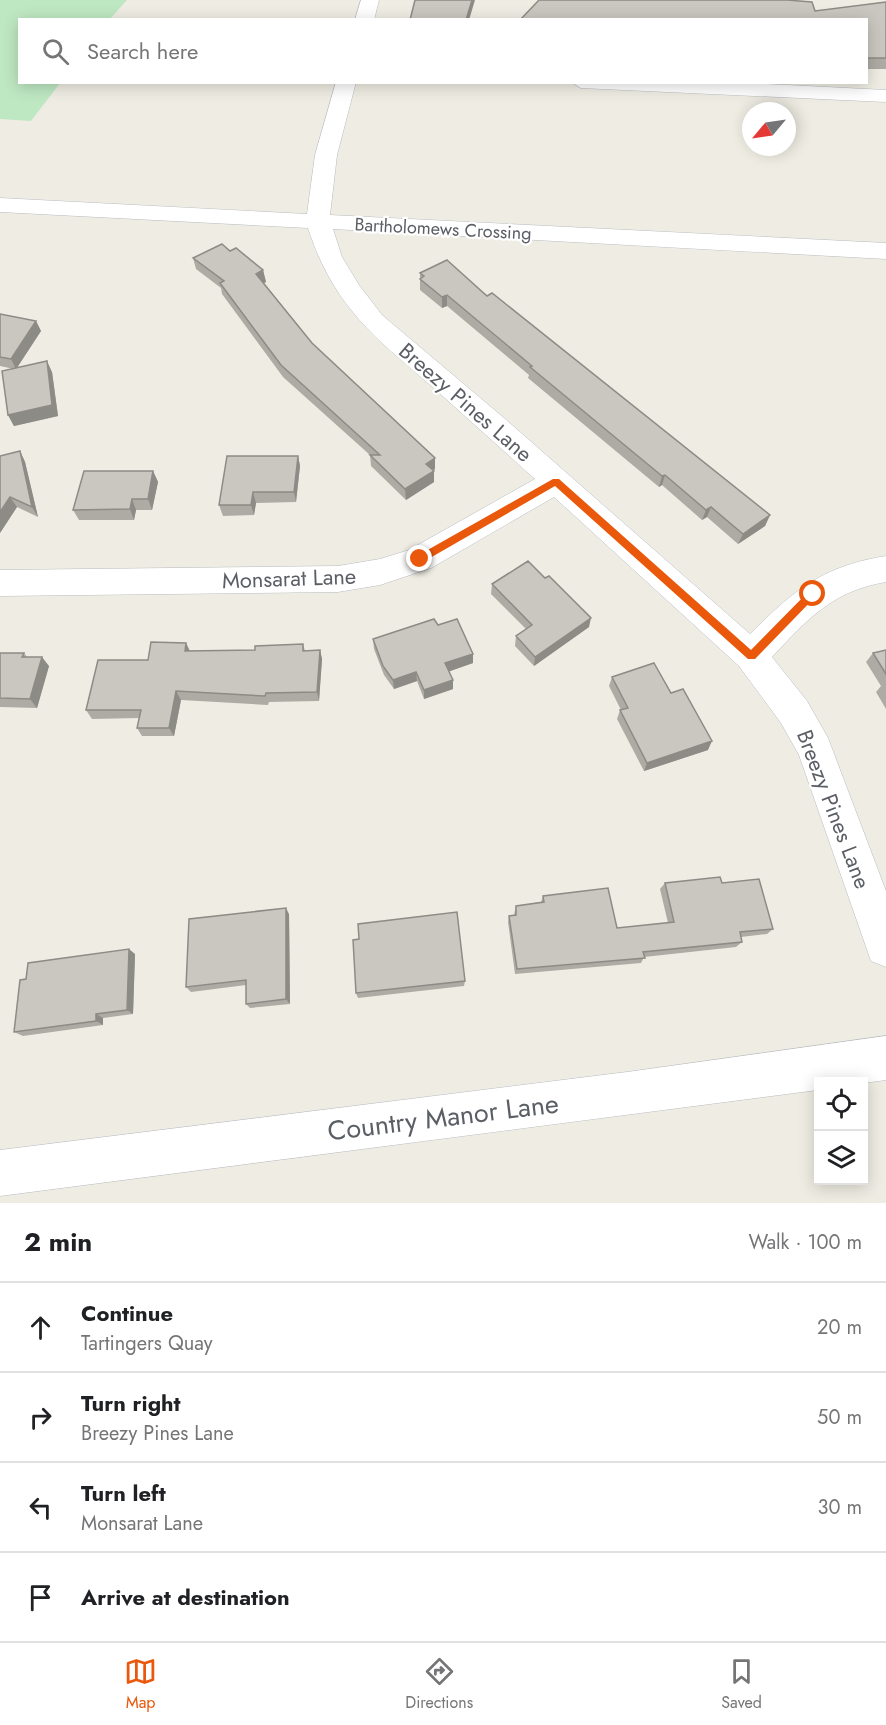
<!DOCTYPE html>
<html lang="en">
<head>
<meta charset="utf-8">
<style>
	:root { --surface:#fff; --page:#f6f6f6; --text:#202124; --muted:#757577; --line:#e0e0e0; --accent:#ea580c }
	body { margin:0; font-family:Jost,sans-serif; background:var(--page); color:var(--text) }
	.controls { position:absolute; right:18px; bottom:18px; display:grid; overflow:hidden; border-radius:0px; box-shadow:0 3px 15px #0003 }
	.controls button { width:54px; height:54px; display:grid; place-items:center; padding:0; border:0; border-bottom:2px solid var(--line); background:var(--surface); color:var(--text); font:30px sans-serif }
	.compass { position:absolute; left:742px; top:102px; width:54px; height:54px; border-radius:50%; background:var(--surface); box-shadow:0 3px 15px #0003; rotate:241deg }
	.stop { position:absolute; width:18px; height:18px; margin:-14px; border:4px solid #ea580c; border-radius:50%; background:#fff }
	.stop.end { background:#ea580c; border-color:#fff; box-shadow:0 2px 6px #0008 }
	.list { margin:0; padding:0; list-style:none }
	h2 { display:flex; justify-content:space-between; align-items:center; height:78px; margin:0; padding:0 24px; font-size:26px }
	h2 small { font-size:20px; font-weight:400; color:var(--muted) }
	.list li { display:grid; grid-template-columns:39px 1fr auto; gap:18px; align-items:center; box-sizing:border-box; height:90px; padding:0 24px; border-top:2px solid var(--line) }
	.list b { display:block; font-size:22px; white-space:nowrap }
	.list p { margin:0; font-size:20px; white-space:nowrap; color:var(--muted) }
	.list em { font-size:20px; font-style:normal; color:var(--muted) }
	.icon { flex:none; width:33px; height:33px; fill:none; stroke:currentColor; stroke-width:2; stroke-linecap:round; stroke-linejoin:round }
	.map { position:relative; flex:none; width:886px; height:1203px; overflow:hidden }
	.search { position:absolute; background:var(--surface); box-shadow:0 3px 15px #0003; left:18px; right:18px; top:18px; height:66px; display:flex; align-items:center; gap:15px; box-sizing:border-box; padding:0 21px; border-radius:0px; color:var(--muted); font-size:22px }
	.sheet { height:438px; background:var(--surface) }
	nav { display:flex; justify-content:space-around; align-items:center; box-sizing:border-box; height:84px; border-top:2px solid var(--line); background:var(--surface); font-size:16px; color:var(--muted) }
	nav a { display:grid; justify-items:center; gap:3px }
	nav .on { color:var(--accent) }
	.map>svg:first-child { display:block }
	.green { fill:#bee8c2 }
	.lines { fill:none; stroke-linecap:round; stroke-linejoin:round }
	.minor-casing { stroke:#b8bbc0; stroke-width:1 }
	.minor { fill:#fff; fill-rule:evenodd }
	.wall { fill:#aeaba5 }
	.shaded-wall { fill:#8d8b86 }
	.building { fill:#cac7c0; stroke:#8d8b86; stroke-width:1.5 }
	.route { fill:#ea580c }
	.labels { text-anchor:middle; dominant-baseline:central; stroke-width:4.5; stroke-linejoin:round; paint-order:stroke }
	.far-street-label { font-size:18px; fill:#5b5f65; stroke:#fff }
	.street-label { font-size:22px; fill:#5b5f65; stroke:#fff }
	.near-street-label { font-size:27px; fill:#5b5f65; stroke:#fff }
</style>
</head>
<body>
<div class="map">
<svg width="886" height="1203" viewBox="0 0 886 1203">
	<rect width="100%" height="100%" fill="#efede3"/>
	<!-- green -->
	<path class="green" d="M 0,0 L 127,0 L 110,19 L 20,20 L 20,82 L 60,83 L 31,121 L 0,119 Z"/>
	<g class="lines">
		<!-- minor casing -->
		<g class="minor-casing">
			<path id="minor" d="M 361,0 L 379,0 L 374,20 L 355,20 Z
				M 336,82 L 356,82 L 337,155 L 330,215 L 886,243 L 886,259 L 333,229 L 342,257 L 359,285 L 382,315 L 504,418 L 750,634 C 794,590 823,566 886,556 L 886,582 C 832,591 808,619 772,657 L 807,701 L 828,738 L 886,891 L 886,967 L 871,961 L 799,755 L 781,723 L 739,666 L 554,497 L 431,568 L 380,585 L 338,592 L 0,596 L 0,570 L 338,566 L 380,559 L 409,550 L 535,479 C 502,449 469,420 436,390 C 376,338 334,308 308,228 L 0,212 L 0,198 L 307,214 L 315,155 Z
				M 571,82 L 726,82 L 886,90 L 886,102 L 581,88 Z
				M 886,1036 L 886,1080 L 864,1083 L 818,1082 L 818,1090 L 0,1196 L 0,1150 L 627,1072 Z"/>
		</g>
		<!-- minor -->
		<use href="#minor" class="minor"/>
	</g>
	<!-- wall -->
	<path class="wall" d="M 886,2 L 886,69 L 867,69 L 867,20 L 815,11 Z
		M 230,251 L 263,270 L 266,282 L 264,283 L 312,343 L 435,458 L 435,469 L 433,470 L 434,471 L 434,482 L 406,500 L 371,466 L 370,455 L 283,377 L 222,294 L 221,288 L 196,269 L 193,258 Z
		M 420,273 L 487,296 L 770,515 L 765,526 L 738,544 L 707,517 L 702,520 L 662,485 L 659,487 L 528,378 L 529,375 L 447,306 L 442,308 L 420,290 Z
		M 0,314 L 36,321 L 41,331 L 17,368 L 52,372 L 58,416 L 14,426 L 8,415 L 14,369 L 0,366 Z
		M 20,451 L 25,462 L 38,517 L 17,507 L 0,533 Z
		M 298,456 L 300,466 L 296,502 L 256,503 L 254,515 L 223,516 L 219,505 Z
		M 153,471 L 158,482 L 152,510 L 136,510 L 134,520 L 79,520 L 73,510 Z
		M 492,584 L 589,627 L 534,666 L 515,646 L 516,636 L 526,629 L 491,594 Z
		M 438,625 L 473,654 L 473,663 L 449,671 L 453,689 L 424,699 L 417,681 L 394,689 L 384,675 L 374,649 L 373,639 Z
		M 186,643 L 190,651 L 255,650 L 303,644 L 305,651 L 320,650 L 322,659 L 319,701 L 269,702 L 268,705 L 181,700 L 174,736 L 142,736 L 137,728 L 139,718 L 92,719 L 86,710 L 148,660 Z
		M 886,650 L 886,709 L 876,692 L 881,686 L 866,662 L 873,653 Z
		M 0,653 L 24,653 L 27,657 L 49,666 L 37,708 L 0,707 Z
		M 612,677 L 671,693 L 708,750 L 644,771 L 617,719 L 620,710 L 621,710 L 609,686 Z
		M 665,883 L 722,883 L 773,929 L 767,934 L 741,937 L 742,942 L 736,947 L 644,957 L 641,963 L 515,974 L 508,922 L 509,916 L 514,915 L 516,906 L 541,902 L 543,896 L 617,928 L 668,923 L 660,889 Z
		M 289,914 L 290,1004 L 250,1008 L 246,1004 L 246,985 L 191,992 L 186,987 Z
		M 135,954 L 133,1014 L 103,1018 L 103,1025 L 23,1036 L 14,1032 L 26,979 Z
		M 465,981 L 464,986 L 358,998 L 356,993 Z"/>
	<!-- shaded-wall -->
	<path class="shaded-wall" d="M 472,0 L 475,0 L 469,20 L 466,20 Z
		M 263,270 L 266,282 L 259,285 L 256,274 Z
		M 447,295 L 447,306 L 442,308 L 442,297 Z
		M 36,321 L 41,331 L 16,369 L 11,359 Z
		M 47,361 L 52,372 L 58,416 L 14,426 L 8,415 Z
		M 20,451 L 25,462 L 38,517 L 32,507 Z
		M 298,456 L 300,466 L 296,502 L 294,492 Z
		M 435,458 L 435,469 L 426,475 L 426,464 Z
		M 153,471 L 158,482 L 152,510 L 148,499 Z
		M 434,471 L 434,482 L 406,500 L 405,489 Z
		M 665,475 L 662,485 L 659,487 L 662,476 Z
		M 253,492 L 256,503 L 254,515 L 251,505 Z
		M 10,497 L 17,507 L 0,533 L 0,512 Z
		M 132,499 L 136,510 L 134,520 L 130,509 Z
		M 711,507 L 707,517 L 702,520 L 706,510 Z
		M 770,515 L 765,526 L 738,544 L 743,534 Z
		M 591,618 L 589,627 L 534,666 L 535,657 Z
		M 186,643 L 190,652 L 185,651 Z
		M 320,650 L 322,659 L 319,701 L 317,692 Z
		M 473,654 L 473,663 L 445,673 L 445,663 Z
		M 42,657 L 49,666 L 37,708 L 30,699 Z
		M 416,672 L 417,681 L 394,689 L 393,680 Z
		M 453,680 L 453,689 L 424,699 L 424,690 Z
		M 176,691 L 181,700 L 174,736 L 169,728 Z
		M 712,741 L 708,750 L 644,771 L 647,763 Z
		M 286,908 L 289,914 L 290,1004 L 286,999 Z
		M 129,949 L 135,954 L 133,1014 L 127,1010 Z
		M 96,1014 L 103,1018 L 103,1025 L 96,1021 Z"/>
	<!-- building -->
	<path class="building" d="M 415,0 L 472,0 L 466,20 L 410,20 Z
		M 539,0 L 787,0 L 812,2 L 815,11 L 886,2 L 886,58 L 867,58 L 867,20 L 520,20 Z
		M 222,244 L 230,251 L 236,248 L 263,270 L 256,274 L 312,343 L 435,458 L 426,464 L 434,471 L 405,489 L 370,455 L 380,455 L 281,365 L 220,283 L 224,281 L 193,258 Z
		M 447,260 L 487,296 L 492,293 L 770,515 L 743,534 L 711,507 L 706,510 L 665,475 L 662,476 L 530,367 L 532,366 L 447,295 L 442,297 L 420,279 L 424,276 L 420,273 Z
		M 0,314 L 36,321 L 11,359 L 0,357 Z
		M 47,361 L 52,405 L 8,415 L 2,371 Z
		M 20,451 L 32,507 L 10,497 L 0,512 L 0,456 Z
		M 227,456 L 298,456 L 294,492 L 253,492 L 251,505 L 219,505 Z
		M 84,471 L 153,471 L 148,499 L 132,499 L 130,509 L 73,510 Z
		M 528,561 L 545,578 L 549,576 L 591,618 L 535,657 L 516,636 L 532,625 L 492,584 Z
		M 434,619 L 438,625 L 457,619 L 473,654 L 445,663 L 453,680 L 424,690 L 416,672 L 393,680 L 383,666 L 373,639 Z
		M 151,642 L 186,643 L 185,651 L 255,650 L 255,646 L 303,644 L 303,651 L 320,650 L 317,692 L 266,693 L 265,696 L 176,691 L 169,728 L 137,728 L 141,710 L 86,710 L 98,660 L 148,660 Z
		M 886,650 L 886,674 L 873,653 Z
		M 0,653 L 24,653 L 22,657 L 42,657 L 30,699 L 0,698 Z
		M 654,663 L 671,693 L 683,689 L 712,741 L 647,763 L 620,710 L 628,708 L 612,677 Z
		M 720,877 L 722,883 L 759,879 L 773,929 L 740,932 L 742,942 L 643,952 L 645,958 L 517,969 L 509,916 L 516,915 L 516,906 L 544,902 L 543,896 L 608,888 L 617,928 L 674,922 L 665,883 Z
		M 286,908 L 286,999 L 246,1004 L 246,980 L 186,987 L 189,919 Z
		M 457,912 L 465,981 L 356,993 L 353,940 L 359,939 L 358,924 Z
		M 129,949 L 127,1010 L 96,1014 L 96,1021 L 14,1032 L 20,980 L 26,979 L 28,963 Z"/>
	<!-- route -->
	<path class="route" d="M 553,479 L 559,479 L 751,650 L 809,591 L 816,591 L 818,594 L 755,659 L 748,659 L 555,486 L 423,562 L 417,562 L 417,556 Z"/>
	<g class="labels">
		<!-- far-street labels -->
		<g class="far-street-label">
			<text transform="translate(443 229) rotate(3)">Bartholomews Crossing</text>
		</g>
		<!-- street labels -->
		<g class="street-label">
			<text transform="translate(466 402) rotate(41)">Breezy Pines Lane</text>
			<text transform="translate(289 578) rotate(-2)">Monsarat Lane</text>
			<text transform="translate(834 809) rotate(69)">Breezy Pines Lane</text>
		</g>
		<!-- near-street labels -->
		<g class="near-street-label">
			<text transform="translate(443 1117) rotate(-7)">Country Manor Lane</text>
		</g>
	</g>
</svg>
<div class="controls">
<button><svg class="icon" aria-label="locate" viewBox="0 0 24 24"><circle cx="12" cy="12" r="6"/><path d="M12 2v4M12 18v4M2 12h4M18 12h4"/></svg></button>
<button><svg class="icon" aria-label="layers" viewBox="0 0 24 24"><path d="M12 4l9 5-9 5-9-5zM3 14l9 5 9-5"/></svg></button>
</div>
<svg class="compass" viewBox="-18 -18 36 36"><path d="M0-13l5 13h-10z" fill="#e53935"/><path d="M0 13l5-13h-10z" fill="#757577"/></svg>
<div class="stop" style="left:813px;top:594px"></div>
<div class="stop end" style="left:420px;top:559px"></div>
<div class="search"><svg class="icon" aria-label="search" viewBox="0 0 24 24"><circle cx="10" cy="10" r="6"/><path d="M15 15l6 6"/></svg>Search here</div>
</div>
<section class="sheet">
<h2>2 min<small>Walk · 100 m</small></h2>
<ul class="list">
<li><svg class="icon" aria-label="ahead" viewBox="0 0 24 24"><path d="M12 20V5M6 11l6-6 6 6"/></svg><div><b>Continue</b><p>Tartingers Quay</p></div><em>20 m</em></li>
<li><svg class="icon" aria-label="right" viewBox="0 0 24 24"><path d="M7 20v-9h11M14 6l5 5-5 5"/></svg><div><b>Turn right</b><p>Breezy Pines Lane</p></div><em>50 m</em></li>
<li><svg class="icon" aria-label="left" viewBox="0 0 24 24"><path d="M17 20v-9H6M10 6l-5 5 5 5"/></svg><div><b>Turn left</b><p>Monsarat Lane</p></div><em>30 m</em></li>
<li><svg class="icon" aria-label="arrive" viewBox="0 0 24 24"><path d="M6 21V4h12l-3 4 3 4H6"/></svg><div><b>Arrive at destination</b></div></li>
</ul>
</section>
<nav>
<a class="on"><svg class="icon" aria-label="map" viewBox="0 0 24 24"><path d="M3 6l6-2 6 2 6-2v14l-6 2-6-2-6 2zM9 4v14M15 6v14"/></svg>Map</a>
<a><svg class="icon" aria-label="directions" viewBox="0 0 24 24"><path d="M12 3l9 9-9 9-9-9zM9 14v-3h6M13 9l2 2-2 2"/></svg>Directions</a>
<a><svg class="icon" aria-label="saved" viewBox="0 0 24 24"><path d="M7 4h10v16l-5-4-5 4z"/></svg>Saved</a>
</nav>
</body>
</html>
